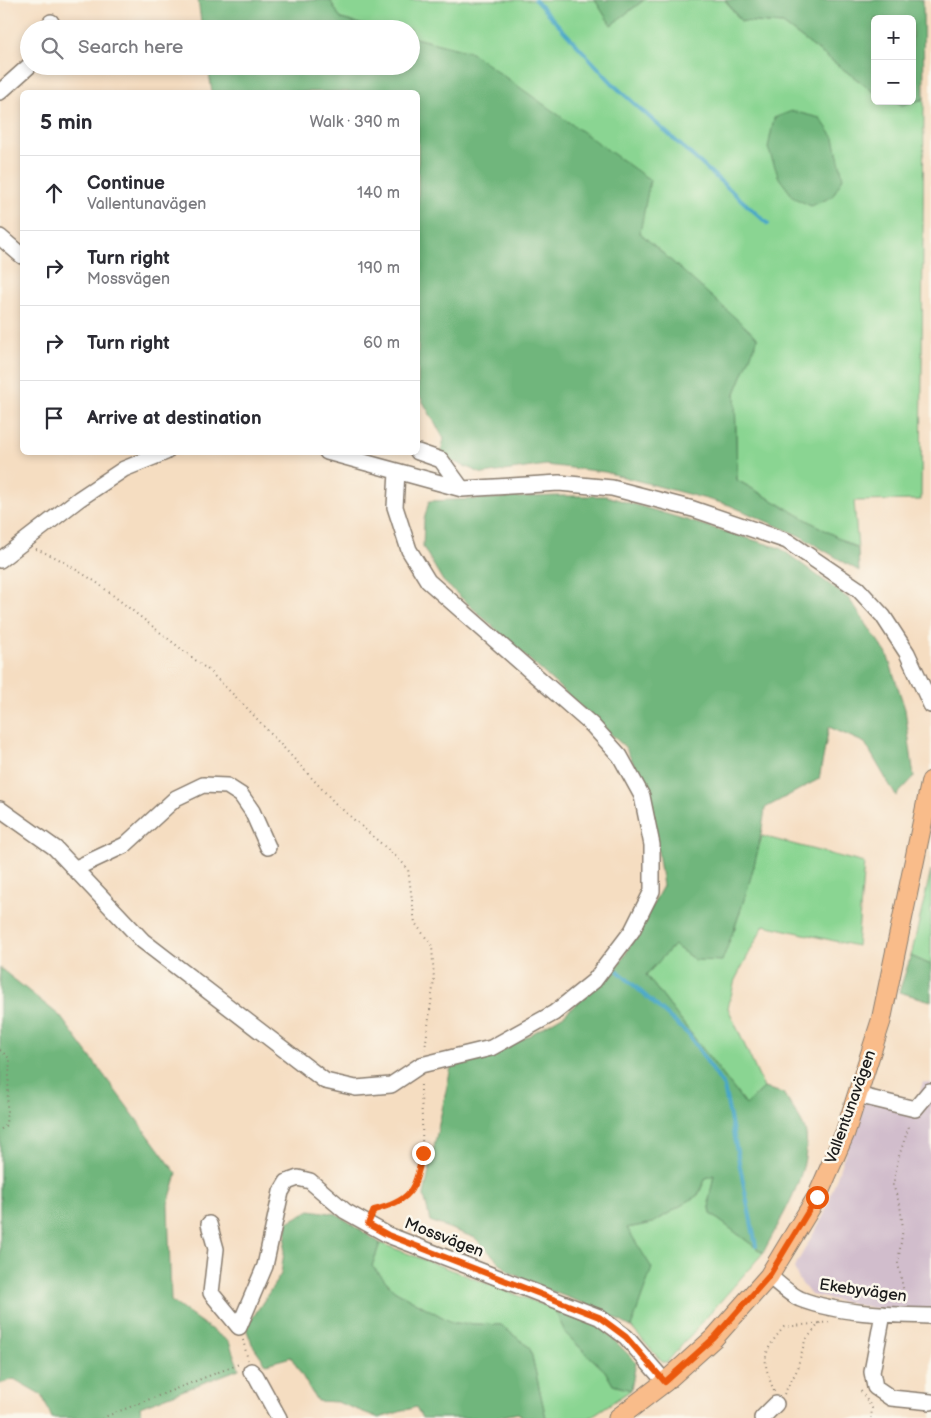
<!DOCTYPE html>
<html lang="en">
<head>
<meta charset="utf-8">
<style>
	:root { --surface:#fff; --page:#f7f7f7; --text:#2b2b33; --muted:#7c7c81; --line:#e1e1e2 }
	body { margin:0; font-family:"Balsamiq Sans",sans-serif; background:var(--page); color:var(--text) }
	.controls { position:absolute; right:15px; top:15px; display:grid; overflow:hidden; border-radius:8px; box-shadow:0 2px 8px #0003 }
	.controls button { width:45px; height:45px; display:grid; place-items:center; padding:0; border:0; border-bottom:1px solid var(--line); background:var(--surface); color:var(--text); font:25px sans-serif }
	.stop { position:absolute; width:15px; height:15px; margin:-11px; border:4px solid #ea580c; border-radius:50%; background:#fff }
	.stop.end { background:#ea580c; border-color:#fff; box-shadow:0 1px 5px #0008 }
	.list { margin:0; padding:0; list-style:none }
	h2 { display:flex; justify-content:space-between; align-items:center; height:65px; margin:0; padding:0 20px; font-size:21px }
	h2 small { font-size:16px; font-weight:400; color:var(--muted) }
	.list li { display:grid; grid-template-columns:32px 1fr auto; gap:15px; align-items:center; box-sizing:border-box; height:75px; padding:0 20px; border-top:1px solid var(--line) }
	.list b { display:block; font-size:19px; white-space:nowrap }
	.list p { margin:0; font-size:16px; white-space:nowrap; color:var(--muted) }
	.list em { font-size:16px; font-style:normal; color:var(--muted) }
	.icon { flex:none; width:28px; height:28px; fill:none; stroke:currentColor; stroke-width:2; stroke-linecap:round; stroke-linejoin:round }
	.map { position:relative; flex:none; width:931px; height:1418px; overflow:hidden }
	.search { position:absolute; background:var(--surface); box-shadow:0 2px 8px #0003; left:20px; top:20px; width:400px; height:55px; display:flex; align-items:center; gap:12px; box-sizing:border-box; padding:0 18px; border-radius:28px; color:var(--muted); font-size:19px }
	.panel { position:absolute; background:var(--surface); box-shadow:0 2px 8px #0003; left:20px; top:90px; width:400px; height:365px; border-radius:8px }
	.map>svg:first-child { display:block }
	.industrial { fill:#d1bdcc }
	.green { fill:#8ad592; stroke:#537857 }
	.forest { fill:#6fb67c; stroke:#46694c }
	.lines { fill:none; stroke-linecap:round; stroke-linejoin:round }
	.stream { stroke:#48a7c7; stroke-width:4 }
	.minor-casing { stroke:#887c6e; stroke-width:18 }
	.major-casing { stroke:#887c6e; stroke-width:21 }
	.path { stroke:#887c6e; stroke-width:2; stroke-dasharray:1 4; stroke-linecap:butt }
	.minor { stroke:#fff; stroke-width:15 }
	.major { stroke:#f9bc8a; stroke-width:19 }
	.route { stroke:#ea580c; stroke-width:6 }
	.labels { text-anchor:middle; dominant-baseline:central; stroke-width:5; stroke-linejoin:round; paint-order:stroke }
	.street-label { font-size:16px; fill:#1c1c1c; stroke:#fbf7ec }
</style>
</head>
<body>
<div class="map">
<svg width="931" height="1418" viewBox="0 0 931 1418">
	<rect width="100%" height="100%" fill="#fbf7ec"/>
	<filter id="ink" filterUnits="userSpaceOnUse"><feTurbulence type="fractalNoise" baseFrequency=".02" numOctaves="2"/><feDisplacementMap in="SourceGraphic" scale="10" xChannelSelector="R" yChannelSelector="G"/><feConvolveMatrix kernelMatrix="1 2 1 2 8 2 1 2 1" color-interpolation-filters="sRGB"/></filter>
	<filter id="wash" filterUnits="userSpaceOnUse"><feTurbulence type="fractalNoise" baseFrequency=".0096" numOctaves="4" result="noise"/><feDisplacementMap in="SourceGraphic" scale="20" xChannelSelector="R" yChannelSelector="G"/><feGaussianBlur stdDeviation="1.12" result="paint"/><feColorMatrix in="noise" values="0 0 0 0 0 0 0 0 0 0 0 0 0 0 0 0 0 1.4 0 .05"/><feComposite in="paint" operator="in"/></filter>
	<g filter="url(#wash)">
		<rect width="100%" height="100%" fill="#f5ddc1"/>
		<!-- industrial -->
		<path class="industrial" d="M 923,1082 L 931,1083 L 931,1311 L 872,1308 L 811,1295 L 799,1280 L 794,1268 L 824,1215 L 865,1094 L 917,1102 Z"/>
		<!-- green -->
		<path class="green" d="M 330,0 L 595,0 L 611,25 L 644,0 L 725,0 L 741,21 L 783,24 L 875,93 L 875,101 L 894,101 L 902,105 L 924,99 L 921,500 L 854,501 L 858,549 L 737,480 L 735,393 L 757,338 L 640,233 L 470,52 L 411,37 L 411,29 L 378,29 L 341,19 Z
			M 762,836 L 864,863 L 857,946 L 764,925 L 735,980 L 728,1008 L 764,1088 L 746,1105 L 646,975 L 674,945 L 695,960 L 734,931 Z
			M 931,870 L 931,965 L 911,956 Z
			M 714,1175 L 709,1200 L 711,1214 L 763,1253 L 667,1362 L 662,1362 L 631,1327 L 651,1268 L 627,1228 L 653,1223 L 698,1195 L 706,1178 Z
			M 380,1243 L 554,1309 L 566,1334 L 605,1371 L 613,1385 L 631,1390 L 589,1418 L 546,1418 L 530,1348 L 501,1325 L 453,1323 L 394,1290 L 372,1266 Z"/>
		<!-- forest -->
		<path class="forest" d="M 198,0 L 330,0 L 341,19 L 378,29 L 202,29 Z
			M 595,0 L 644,0 L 611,25 Z
			M 725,0 L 923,0 L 924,99 L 902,105 L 894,101 L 912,101 L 912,19 L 875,19 L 875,93 L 783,24 L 741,21 Z
			M 411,37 L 470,52 L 650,180 L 640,233 L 758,338 L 735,393 L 737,480 L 858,549 L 859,571 L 800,536 L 729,505 L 605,472 L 546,465 L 483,474 L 440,456 L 444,439 L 418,393 L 418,92 L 212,92 L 208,66 L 411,66 Z
			M 792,111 L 820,118 L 834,138 L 843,178 L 832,197 L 811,206 L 794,198 L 779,178 L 768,148 L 774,118 Z
			M 557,496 L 606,496 L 780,548 L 849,599 L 887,654 L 905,709 L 914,777 L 896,796 L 865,743 L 829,727 L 819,779 L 765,808 C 759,860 741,912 722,961 L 695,960 L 674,945 L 646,975 L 746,1105 L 764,1088 L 783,1093 C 789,1103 805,1124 806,1134 C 811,1172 780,1220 763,1253 L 711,1214 L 709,1200 L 714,1175 L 706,1178 L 698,1195 L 653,1223 L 627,1228 L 652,1268 L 631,1327 L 599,1309 L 548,1290 L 509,1272 L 475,1238 L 430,1221 L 424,1195 L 451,1067 L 506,1049 L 564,1015 L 621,962 L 663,886 L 650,796 L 625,747 L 443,581 L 423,547 L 424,520 L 429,501 Z
			M 911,956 L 931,965 L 931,1001 L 899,992 Z
			M 0,968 L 60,1016 L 177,1174 L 168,1204 L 171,1301 L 229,1342 L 239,1369 L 140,1407 L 142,1418 L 52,1418 L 42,1395 L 14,1379 L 0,1384 Z
			M 310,1210 L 337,1214 L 380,1243 L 372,1266 L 394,1290 L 453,1323 L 501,1325 L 530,1348 L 546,1418 L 523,1418 L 518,1413 L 494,1418 L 422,1418 L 416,1407 L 379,1418 L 337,1402 L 317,1401 L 291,1357 L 266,1364 L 252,1344 L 246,1328 L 281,1274 L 288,1222 Z
			M 554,1309 L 600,1326 L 636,1362 L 631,1390 L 613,1385 L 605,1371 L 566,1334 Z"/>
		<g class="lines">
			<!-- stream -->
			<path class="stream" d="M 535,0 L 616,87 L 768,224
				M 618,971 L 689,1035 L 724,1087 L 756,1246"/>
		</g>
	</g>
	<g filter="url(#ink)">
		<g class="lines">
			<!-- minor casing -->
			<g class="minor-casing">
				<path id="minor" d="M 48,29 L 51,22
					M 0,92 L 29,66
					M 0,237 L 22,256
					M 327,452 L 462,489 L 559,483 L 612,488 L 693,509 L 787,541 L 858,589 L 883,616 L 907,653 L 931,705
					M 418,452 L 441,460 L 462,489
					M 0,560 L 79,499 L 124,469 L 166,452
					M 0,809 L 55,848 L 143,941 L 325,1081 L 356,1088 L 391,1085 L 421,1065 L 491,1048 L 554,1013 L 594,981 L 632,931 L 652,891 L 652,845 L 642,796 L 620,756 L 592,725 L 428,581 L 409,550 L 395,507 L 397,472
					M 74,869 L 125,845 L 176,798 L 203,785 L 227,786 L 241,795 L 252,811 L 268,847
					M 857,1095 L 915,1109 L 930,1091
					M 209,1224 L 216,1249 L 211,1293 L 239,1327 L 265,1266 L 281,1192 L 287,1182 L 298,1178 L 310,1181 L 345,1211 L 388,1235 L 599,1317 L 626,1337 L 665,1382
					M 769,1276 C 778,1283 789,1294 800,1299 C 838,1314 891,1315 931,1316
					M 883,1314 L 872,1372 L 875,1387 L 891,1398 L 931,1402
					M 251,1371 L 256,1376 L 279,1418
					M 762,1418 L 776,1404"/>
			</g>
			<!-- major casing -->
			<g class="major-casing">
				<path id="major" d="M 618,1418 L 665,1382 L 714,1338 L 769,1276 L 817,1197 L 845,1133 L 881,1021 L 931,781"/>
			</g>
			<!-- path -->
			<path class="path" d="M 36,549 L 57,558 L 96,582 L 208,670 L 245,706 L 335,803 L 401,861 L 408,869 L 415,923 L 432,946 L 434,980 L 425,1049
				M 0,1050 L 10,1059 L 6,1125 L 0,1130
				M 374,1211 C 385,1206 396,1204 406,1197 C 430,1180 420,1108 421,1081
				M 906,1303 L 898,1263 L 903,1228 L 900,1205 L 893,1185 L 898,1159 L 910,1123
				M 243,1340 L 248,1360
				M 774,1391 C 762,1360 761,1354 784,1327 L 831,1322
				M 861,1391 L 872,1408 L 871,1418
				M 784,1394 L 796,1372 L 805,1341 L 822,1320
				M 102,1418 L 239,1364"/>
			<!-- minor -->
			<use href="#minor" class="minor"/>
			<!-- major -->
			<use href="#major" class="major"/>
		</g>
	</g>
	<g class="lines" filter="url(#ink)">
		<!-- route -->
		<path class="route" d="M 423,1153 C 414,1189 414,1200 374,1210 L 368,1224 L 388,1235 L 599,1317 L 626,1337 L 665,1382 L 714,1338 L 769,1276 L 817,1197"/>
	</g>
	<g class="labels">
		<!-- street labels -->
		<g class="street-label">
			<text transform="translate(851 1107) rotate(-70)">Vallentunavägen</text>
			<text transform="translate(444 1238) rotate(21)">Mossvägen</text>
			<text transform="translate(863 1291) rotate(8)">Ekebyvägen</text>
		</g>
	</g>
</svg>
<div class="controls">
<button>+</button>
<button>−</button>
</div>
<div class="stop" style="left:817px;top:1197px"></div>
<div class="stop end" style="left:423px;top:1153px"></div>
<div class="search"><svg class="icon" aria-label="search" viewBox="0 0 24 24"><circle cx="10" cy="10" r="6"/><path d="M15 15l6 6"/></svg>Search here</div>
<section class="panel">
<h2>5 min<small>Walk · 390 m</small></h2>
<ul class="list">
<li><svg class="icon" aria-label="ahead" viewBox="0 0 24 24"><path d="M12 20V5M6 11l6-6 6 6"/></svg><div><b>Continue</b><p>Vallentunavägen</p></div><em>140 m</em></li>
<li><svg class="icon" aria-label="right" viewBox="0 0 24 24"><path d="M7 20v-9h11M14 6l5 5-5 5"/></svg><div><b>Turn right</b><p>Mossvägen</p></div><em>190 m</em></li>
<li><svg class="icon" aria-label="right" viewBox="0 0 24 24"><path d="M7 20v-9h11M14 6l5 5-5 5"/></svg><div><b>Turn right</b></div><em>60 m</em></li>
<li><svg class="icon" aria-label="arrive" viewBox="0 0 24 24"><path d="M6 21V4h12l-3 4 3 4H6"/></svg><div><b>Arrive at destination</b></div></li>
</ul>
</section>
</div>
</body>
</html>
